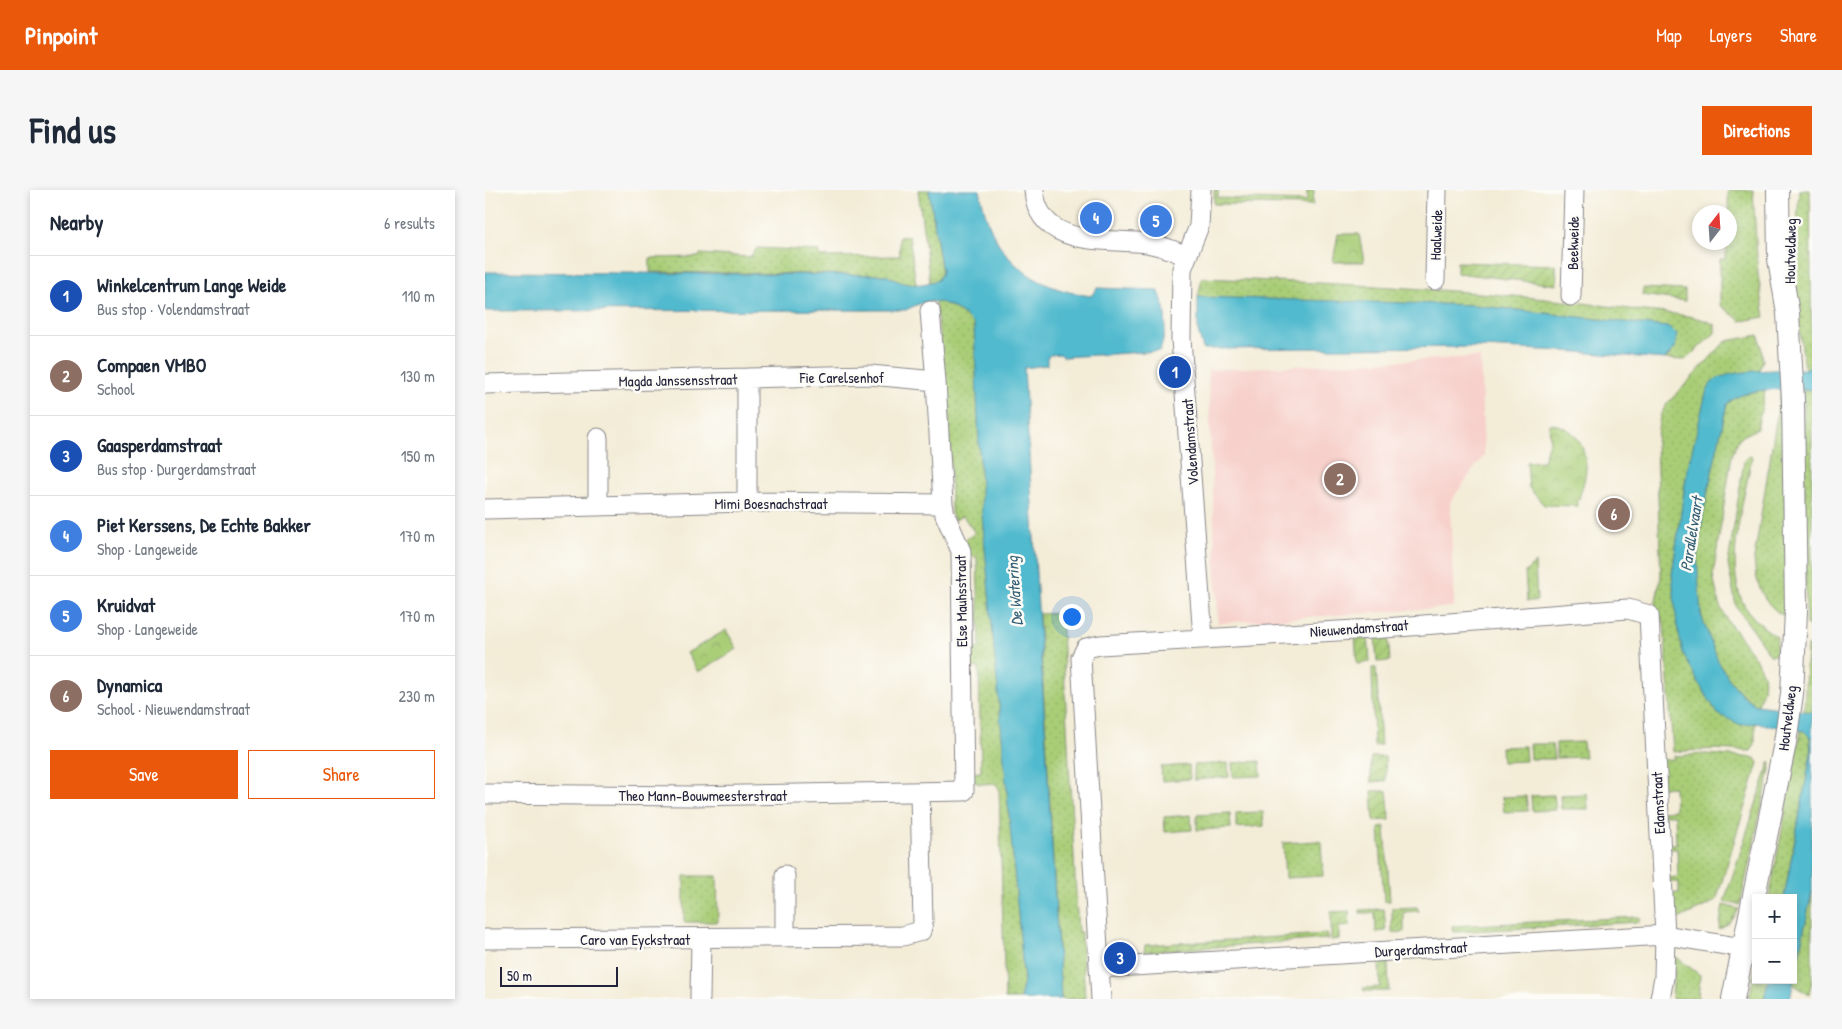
<!DOCTYPE html>
<html lang="en">
<head>
<meta charset="utf-8">
<style>
	:root { --surface:#fff; --page:#f6f6f7; --text:#1f2937; --muted:#747a83; --line:#e0e1e3; --accent:#ea580c }
	body { margin:0; font-family:"Patrick Hand",sans-serif; background:var(--page); color:var(--text) }
	.controls { position:absolute; right:15px; bottom:15px; display:grid; overflow:hidden; border-radius:0px; box-shadow:0 2px 8px #0003 }
	.controls button { width:45px; height:45px; display:grid; place-items:center; padding:0; border:0; border-bottom:1px solid var(--line); background:var(--surface); color:var(--text); font:25px sans-serif }
	.compass { position:absolute; left:1207px; top:15px; width:45px; height:45px; border-radius:50%; background:var(--surface); box-shadow:0 2px 8px #0003; rotate:17deg }
	.scale { position:absolute; left:15px; bottom:12px; width:118px; box-sizing:border-box; padding-left:5px; border:2px solid #22223b; border-top:0; font-size:14px; line-height:18px; white-space:nowrap; color:#22223b; -webkit-text-stroke:4px #fdfcf7; paint-order:stroke }
	.you { position:absolute; left:586px; top:426px; width:18px; height:18px; margin:-12px; border:4px solid #fff; border-radius:50%; background:#1a73e8; box-shadow:0 0 0 8px #1a73e833 }
	.badge { display:grid; place-items:center; width:32px; height:32px; border-radius:50%; background:var(--accent); color:#fff; font-size:16px; font-weight:700 }
	.pin { position:absolute; translate:-50% -50%; border:2px solid #fff; box-shadow:0 1px 5px #0006 }
	.list { margin:0; padding:0; list-style:none }
	h2 { display:flex; justify-content:space-between; align-items:center; height:65px; margin:0; padding:0 20px; font-size:21px }
	h2 small { font-size:16px; font-weight:400; color:var(--muted) }
	.list li { display:grid; grid-template-columns:32px 1fr auto; gap:15px; align-items:center; box-sizing:border-box; height:80px; padding:0 20px; border-top:1px solid var(--line) }
	.list b { display:block; font-size:19px; white-space:nowrap }
	.list p { margin:0; font-size:16px; white-space:nowrap; color:var(--muted) }
	.list em { font-size:16px; font-style:normal; color:var(--muted) }
	.actions { display:flex; gap:10px; padding:15px 20px }
	.actions a { flex:1; padding:11px 0; border:1px solid var(--accent); border-radius:0px; text-align:center; font-size:18px; color:var(--accent) }
	.actions .main { background:var(--accent); color:#fff }
	.map { position:relative; flex:none; width:1327px; height:809px; overflow:hidden; border-radius:0px }
	header { display:flex; align-items:center; gap:30px; box-sizing:border-box; height:70px; padding:0 25px; background:var(--accent); color:#fff }
	header strong { font-size:24px }
	nav { display:flex; gap:28px; margin-inline-start:auto; font-size:18px }
	.intro { display:flex; align-items:center; justify-content:space-between; box-sizing:border-box; height:120px; padding:0 30px }
	h1 { margin:0; font-size:35px }
	.button { padding:12px 22px; border-radius:0px; background:var(--accent); color:#fff; font-size:18px; font-weight:700 }
	main { display:flex; gap:30px; padding:0 30px }
	aside { flex:1; background:var(--surface); border-radius:0px; box-shadow:0 2px 8px #0003 }
	.map>svg:first-child { display:block }
	.built { fill:#f7d0cb }
	.grass { fill:url(#grass-dots); stroke:#667859 }
	.park { fill:url(#park-crowns); stroke:#667859 }
	.garden { fill:url(#garden-furrows); stroke:#667859 }
	.water { fill:#51bace; stroke:#3a6e84 }
	.lines { fill:none; stroke-linecap:round; stroke-linejoin:round }
	.minor-casing { stroke:#8a8789; stroke-width:21 }
	.tertiary-casing { stroke:#8a8789; stroke-width:24 }
	.minor { stroke:#fff; stroke-width:19 }
	.tertiary { stroke:#fff; stroke-width:22 }
	.labels { text-anchor:middle; dominant-baseline:central; stroke-width:5; stroke-linejoin:round; paint-order:stroke }
	.street-label { font-size:15px; fill:#22223b; stroke:#fdfcf7 }
	.water-label { font-size:16px; font-style:italic; fill:#355f76; stroke:#fdfcf7 }
</style>
</head>
<body>
<header>
<strong>Pinpoint</strong>
<nav><a>Map</a><a>Layers</a><a>Share</a></nav>
</header>
<div class="intro"><h1>Find us</h1><a class="button">Directions</a></div>
<main>
<aside>
<h2>Nearby<small>6 results</small></h2>
<ul class="list">
<li><span class="badge" style="background:#1a4fb4">1</span><div><b>Winkelcentrum Lange Weide</b><p>Bus stop · Volendamstraat</p></div><em>110 m</em></li>
<li><span class="badge" style="background:#8d6e63">2</span><div><b>Compaen VMBO</b><p>School</p></div><em>130 m</em></li>
<li><span class="badge" style="background:#1a4fb4">3</span><div><b>Gaasperdamstraat</b><p>Bus stop · Durgerdamstraat</p></div><em>150 m</em></li>
<li><span class="badge" style="background:#3f7fe0">4</span><div><b>Piet Kerssens, De Echte Bakker</b><p>Shop · Langeweide</p></div><em>170 m</em></li>
<li><span class="badge" style="background:#3f7fe0">5</span><div><b>Kruidvat</b><p>Shop · Langeweide</p></div><em>170 m</em></li>
<li><span class="badge" style="background:#8d6e63">6</span><div><b>Dynamica</b><p>School · Nieuwendamstraat</p></div><em>230 m</em></li>
</ul>
<div class="actions"><a class="main">Save</a><a>Share</a></div>
</aside>
<div class="map">
<svg width="1327" height="809" viewBox="0 0 1327 809">
	<defs>
		<pattern id="grass-dots" width="8" height="8" patternUnits="userSpaceOnUse" patternTransform="scale(1.25)"><rect width="8" height="8" fill="#a9cd77"/><path d="M2 2h.1M6 6h.1" fill="none" stroke="#91b068" stroke-width="1.8" stroke-linecap="round"/></pattern>
		<pattern id="park-crowns" width="20" height="18" patternUnits="userSpaceOnUse" patternTransform="scale(1.25)"><rect width="20" height="18" fill="#a9cd77"/><path d="M2 6a3 3 0 1 1 6 0M12 15a3 3 0 1 1 6 0" fill="none" stroke="#91b068"/></pattern>
		<pattern id="garden-furrows" width="10" height="10" patternUnits="userSpaceOnUse" patternTransform="scale(1.25)"><rect width="10" height="10" fill="#a9cd77"/><path d="M-1 1l2-2M0 10L10 0M9 11l2-2" fill="none" stroke="#91b068"/></pattern>
	</defs>
	<rect width="100%" height="100%" fill="#fdfcf7"/>
	<filter id="ink" filterUnits="userSpaceOnUse"><feTurbulence type="fractalNoise" baseFrequency=".02" numOctaves="2"/><feDisplacementMap in="SourceGraphic" scale="10" xChannelSelector="R" yChannelSelector="G"/><feConvolveMatrix kernelMatrix="1 2 1 2 8 2 1 2 1" color-interpolation-filters="sRGB"/></filter>
	<filter id="wash" filterUnits="userSpaceOnUse"><feTurbulence type="fractalNoise" baseFrequency=".0096" numOctaves="4" result="noise"/><feDisplacementMap in="SourceGraphic" scale="20" xChannelSelector="R" yChannelSelector="G"/><feGaussianBlur stdDeviation="1.12" result="paint"/><feColorMatrix in="noise" values="0 0 0 0 0 0 0 0 0 0 0 0 0 0 0 0 0 1.4 0 .05"/><feComposite in="paint" operator="in"/></filter>
	<g filter="url(#wash)">
		<rect width="100%" height="100%" fill="#f3ecd7"/>
		<!-- built -->
		<path class="built" d="M 995,167 L 999,265 L 965,312 L 969,417 L 733,433 L 723,180 Z"/>
		<!-- grass -->
		<path class="grass" d="M 433,0 L 444,0 L 457,82 L 453,91 L 445,93 Z
			M 1243,0 L 1268,0 L 1273,85 L 1280,127 L 1256,131 L 1235,115 L 1235,69 L 1240,69 L 1242,53 L 1244,52 Z
			M 1314,0 L 1325,0 L 1327,175 L 1320,179 L 1313,129 L 1310,79 Z
			M 424,46 L 431,94 L 418,95 L 401,85 L 165,82 L 165,68 L 214,67 L 215,64 L 265,67 L 272,58 L 334,61 L 335,67 L 415,66 L 414,47 Z
			M 717,88 C 862,94 1008,100 1152,120 C 1173,123 1213,124 1230,135 L 1230,143 L 1200,170 L 1180,169 L 1185,165 L 1192,145 L 1182,137 L 988,115 L 721,109 L 713,107 Z
			M 450,111 C 466,113 478,124 489,135 C 497,354 521,572 539,791 L 535,809 L 520,809 L 514,598 L 509,593 C 497,594 489,597 485,583 L 496,582 L 494,478 L 486,477 L 485,460 L 495,458 L 492,367 L 481,366 L 480,350 L 490,343 L 478,326 L 469,330 L 466,323 L 464,218 Z
			M 1274,145 L 1278,170 L 1274,181 L 1252,183 L 1202,281 L 1187,384 L 1256,535 L 1270,533 L 1270,554 L 1266,561 L 1229,559 L 1188,562 L 1179,433 L 1170,415 L 1176,387 L 1171,253 L 1175,226 L 1181,215 L 1238,154 L 1242,151 Z
			M 1275,200 L 1280,201 L 1272,239 L 1254,248 L 1247,265 L 1228,385 L 1234,414 L 1242,430 L 1271,469 L 1279,486 L 1278,500 L 1273,515 L 1271,515 C 1226,485 1209,420 1212,368 C 1213,346 1219,322 1223,300 C 1229,272 1235,243 1242,214 L 1251,206 Z
			M 1296,200 L 1299,228 L 1302,428 C 1278,415 1271,395 1269,369 Z
			M 1327,200 L 1327,436 L 1321,435 L 1319,212 L 1317,201 Z
			M 1263,266 L 1267,267 C 1259,310 1240,371 1257,411 C 1264,426 1279,438 1292,447 L 1291,465 L 1285,465 L 1251,416 L 1243,374 L 1259,271 Z
			M 1050,373 L 1052,411 L 1042,411 L 1040,382 Z
			M 576,423 L 593,742 L 596,742 L 600,809 L 576,809 L 554,424 Z
			M 1322,456 L 1327,456 L 1327,522 L 1319,522 Z
			M 887,478 L 891,478 L 896,555 L 889,556 Z
			M 1316,540 L 1319,541 L 1325,547 L 1326,564 L 1299,708 L 1284,708 Z
			M 1098,552 L 1100,567 L 1071,568 L 1071,553 Z
			M 1044,554 L 1067,554 L 1069,569 L 1045,569 Z
			M 1040,556 L 1041,571 L 1017,572 L 1016,557 Z
			M 1221,564 L 1270,568 L 1273,573 L 1231,711 L 1193,729 L 1186,720 L 1183,704 L 1194,703 L 1194,692 L 1182,692 L 1182,688 L 1193,687 L 1192,659 L 1181,659 L 1180,654 L 1191,654 L 1190,625 L 1178,625 L 1178,621 L 1190,620 L 1189,597 L 1176,598 L 1175,570 L 1189,569 L 1189,566 Z
			M 775,571 L 776,586 L 748,587 L 747,573 Z
			M 1285,571 L 1286,575 L 1255,715 L 1239,712 Z
			M 743,573 L 744,587 L 709,590 L 709,575 Z
			M 704,575 L 705,589 L 677,591 L 676,577 Z
			M 1102,604 L 1103,619 L 1076,619 L 1075,605 Z
			M 1069,605 L 1071,620 L 1047,621 L 1046,606 Z
			M 1041,606 L 1043,621 L 1019,622 L 1017,607 Z
			M 778,622 L 779,636 L 751,638 L 751,623 Z
			M 745,623 L 746,638 L 712,640 L 712,625 Z
			M 706,625 L 707,640 L 680,642 L 679,627 Z
			M 900,637 L 905,711 L 899,711 L 894,638 Z
			M 833,651 L 836,652 L 838,686 L 800,688 L 798,653 Z
			M 199,686 L 232,686 L 233,732 L 199,732 Z
			M 1327,701 L 1327,790 L 1324,805 L 1308,794 Z
			M 1238,715 L 1254,719 L 1246,732 L 1234,740 Z
			M 1190,766 L 1215,785 L 1213,809 L 1187,809 Z
			M 1271,774 L 1271,790 L 1283,790 L 1279,809 L 1264,809 Z"/>
		<!-- park -->
		<path class="park" d="M 853,44 L 874,44 L 879,72 L 848,72 Z
			M 1064,234 C 1088,235 1100,253 1101,277 C 1101,289 1095,304 1092,316 L 1059,315 L 1044,298 L 1042,272 L 1058,271 L 1065,250 Z
			M 241,440 L 252,459 L 213,482 L 202,463 Z"/>
		<!-- garden -->
		<path class="garden" d="M 729,0 L 733,0 L 733,8 L 822,11 L 822,0 L 829,0 L 828,15 L 729,14 Z
			M 972,72 L 1071,75 L 1072,95 L 972,83 Z
			M 1158,98 L 1200,100 L 1200,111 L 1157,105 Z
			M 903,444 L 905,471 L 892,472 L 890,445 Z
			M 883,445 L 885,472 L 872,474 L 870,446 Z
			M 886,567 L 900,567 L 901,591 L 886,592 Z
			M 887,601 L 902,601 L 905,630 L 889,631 Z
			M 932,717 L 934,721 L 919,722 L 919,742 L 907,743 L 907,718 Z
			M 899,719 L 901,741 L 891,742 L 890,723 L 875,723 L 875,720 Z
			M 865,721 L 864,736 L 854,737 L 854,749 L 846,750 L 846,722 Z
			M 1154,727 L 1154,732 L 968,742 L 967,736 Z
			M 843,744 L 843,749 L 659,762 L 660,755 Z
			M 894,772 L 903,772 L 904,801 L 879,801 L 878,798 L 895,797 Z"/>
		<!-- water -->
		<path class="water" d="M 444,0 L 495,0 C 505,65 543,98 606,106 L 612,98 L 673,100 C 683,121 682,139 675,161 L 579,167 L 575,164 L 565,165 L 562,168 L 562,175 L 539,178 L 576,809 L 535,809 L 539,791 L 497,325 L 489,135 C 467,112 450,104 421,120 L 0,121 L 0,82 L 401,85 C 419,96 432,97 453,90 L 457,82 Z
			M 713,107 L 988,115 L 1182,137 L 1192,144 L 1190,158 L 1180,169 L 1079,161 L 994,157 L 718,159 L 713,141 Z
			M 1327,176 L 1327,200 C 1299,201 1265,194 1242,214 L 1219,319 L 1212,368 L 1216,425 L 1233,471 L 1244,489 L 1259,507 L 1271,515 L 1327,522 L 1327,701 L 1305,809 L 1279,809 L 1283,790 L 1308,790 L 1308,708 L 1299,708 L 1326,564 L 1325,547 L 1319,541 L 1270,533 L 1256,535 L 1233,524 L 1214,494 L 1198,463 L 1192,436 L 1187,384 L 1202,281 L 1221,203 C 1223,200 1225,195 1227,192 C 1241,179 1300,180 1320,179 Z"/>
	</g>
	<g filter="url(#ink)">
		<g class="lines">
			<!-- minor casing -->
			<g class="minor-casing">
				<path id="minor" d="M 549,0 C 553,59 622,48 662,53 C 676,55 689,61 702,66
					M 716,0 L 714,36 L 697,79 L 696,149 L 718,448
					M 950,90 L 952,0
					M 1086,106 L 1089,0
					M 262,188 L 385,185 L 451,191
					M 0,194 L 262,188 L 262,312
					M 113,248 L 113,316
					M 0,319 L 262,312 L 458,314
					M 0,604 L 207,606 L 479,601 L 476,361 L 460,325 L 458,314 L 451,191 L 445,121
					M 300,685 L 300,747
					M 0,749 L 418,746 L 436,741 L 438,733 L 435,603
					M 614,778 L 1180,745 L 1258,758
					M 215,809 L 216,748
					M 616,809 L 596,468 L 601,458 L 615,455 L 887,439 L 1143,419 L 1164,425 L 1180,745 L 1179,787 L 1175,809"/>
			</g>
			<!-- tertiary casing -->
			<g class="tertiary-casing">
				<path id="tertiary" d="M 1248,809 L 1300,553 L 1307,504 L 1311,421 L 1308,210 L 1303,123 L 1294,69 L 1293,0"/>
			</g>
			<!-- minor -->
			<use href="#minor" class="minor"/>
			<!-- tertiary -->
			<use href="#tertiary" class="tertiary"/>
		</g>
	</g>
	<g class="labels">
		<!-- street labels -->
		<g class="street-label">
			<text transform="translate(951 45) rotate(-88)">Haalweide</text>
			<text transform="translate(1088 53) rotate(-89)">Beekweide</text>
			<text transform="translate(1305 61) rotate(-89)">Houtveldweg</text>
			<text x="357" y="187">Fie Carelsenhof</text>
			<text transform="translate(193 190) rotate(-1)">Magda Janssensstraat</text>
			<text transform="translate(705 252) rotate(-94)">Volendamstraat</text>
			<text x="286" y="313">Mimi Boesnachstraat</text>
			<text transform="translate(476 411) rotate(-91)">Else Mauhsstraat</text>
			<text transform="translate(874 438) rotate(-4)">Nieuwendamstraat</text>
			<text transform="translate(1302 528) rotate(-83)">Houtveldweg</text>
			<text x="218" y="605">Theo Mann-Bouwmeesterstraat</text>
			<text transform="translate(1173 613) rotate(-93)">Edamstraat</text>
			<text x="150" y="749">Caro van Eyckstraat</text>
			<text transform="translate(936 759) rotate(-3)">Durgerdamstraat</text>
		</g>
		<!-- water labels -->
		<g class="water-label">
			<text transform="translate(1206 344) rotate(-81)">Parallelvaart</text>
			<text transform="translate(529 401) rotate(-94)">De Watering</text>
		</g>
	</g>
</svg>
<div class="controls">
<button>+</button>
<button>−</button>
</div>
<svg class="compass" viewBox="-18 -18 36 36"><path d="M0-13l5 13h-10z" fill="#e53935"/><path d="M0 13l5-13h-10z" fill="#747a83"/></svg>
<div class="scale">50 m</div>
<div class="you"></div>
<div class="pin badge" style="left:690px;top:182px;background:#1a4fb4">1</div>
<div class="pin badge" style="left:855px;top:289px;background:#8d6e63">2</div>
<div class="pin badge" style="left:635px;top:768px;background:#1a4fb4">3</div>
<div class="pin badge" style="left:611px;top:28px;background:#3f7fe0">4</div>
<div class="pin badge" style="left:671px;top:31px;background:#3f7fe0">5</div>
<div class="pin badge" style="left:1129px;top:324px;background:#8d6e63">6</div>
</div>
</main>
</body>
</html>
